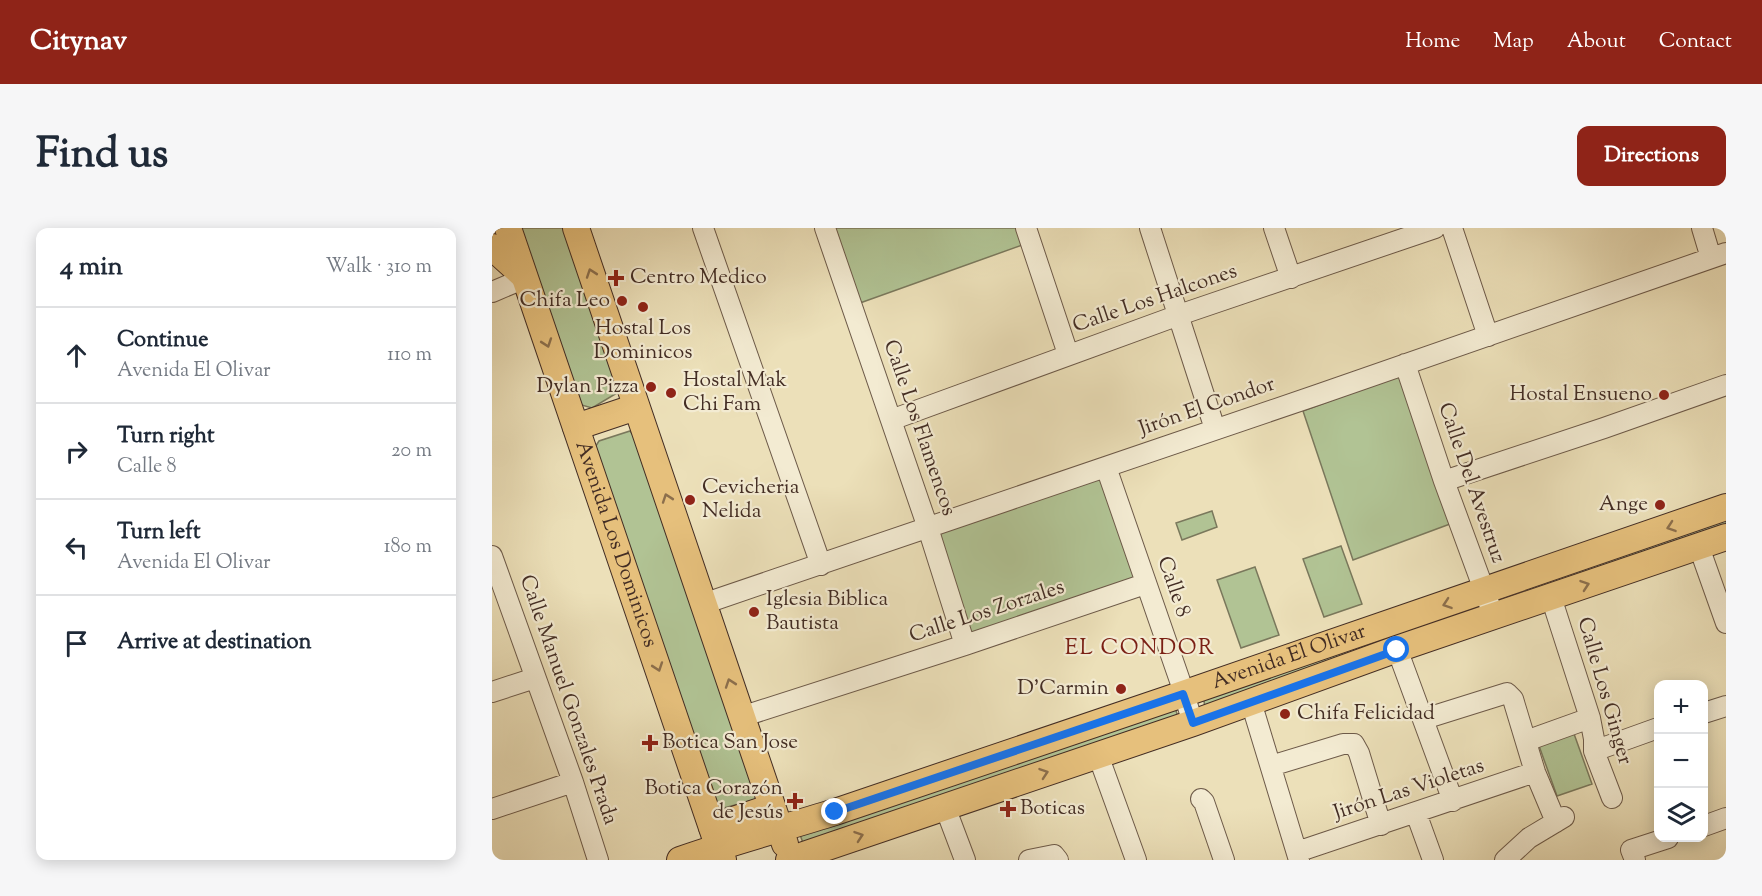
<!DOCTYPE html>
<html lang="en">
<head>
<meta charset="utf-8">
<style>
	:root { --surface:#fff; --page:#f6f6f7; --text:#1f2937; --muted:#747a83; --line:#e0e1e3; --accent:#8f2418 }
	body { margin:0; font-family:"Sorts Mill Goudy",serif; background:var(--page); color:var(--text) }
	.controls { position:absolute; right:18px; bottom:18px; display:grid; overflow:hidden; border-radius:12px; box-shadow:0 3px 15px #0003 }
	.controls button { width:54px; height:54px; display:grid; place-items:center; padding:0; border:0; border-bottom:2px solid var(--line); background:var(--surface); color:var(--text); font:30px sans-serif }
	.stop { position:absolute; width:18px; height:18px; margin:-14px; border:4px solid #1a73e8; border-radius:50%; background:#fff }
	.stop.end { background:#1a73e8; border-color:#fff; box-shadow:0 2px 6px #0008 }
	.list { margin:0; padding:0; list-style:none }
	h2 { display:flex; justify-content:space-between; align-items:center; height:78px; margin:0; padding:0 24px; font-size:26px }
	h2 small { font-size:20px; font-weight:400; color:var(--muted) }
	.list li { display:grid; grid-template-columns:39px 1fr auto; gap:18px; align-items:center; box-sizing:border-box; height:96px; padding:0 24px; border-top:2px solid var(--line) }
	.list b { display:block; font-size:22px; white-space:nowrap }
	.list p { margin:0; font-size:20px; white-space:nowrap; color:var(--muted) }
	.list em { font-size:20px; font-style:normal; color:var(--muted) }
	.icon { flex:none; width:33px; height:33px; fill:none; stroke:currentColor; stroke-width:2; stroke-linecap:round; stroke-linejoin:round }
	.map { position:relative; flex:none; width:1234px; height:632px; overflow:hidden; border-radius:12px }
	header { display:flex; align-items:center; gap:36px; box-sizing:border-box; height:84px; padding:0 30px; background:var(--accent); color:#fff }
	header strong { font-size:28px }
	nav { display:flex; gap:33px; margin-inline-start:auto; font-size:21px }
	.intro { display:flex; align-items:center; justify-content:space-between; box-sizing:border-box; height:144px; padding:0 36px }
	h1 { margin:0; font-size:42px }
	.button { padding:15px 27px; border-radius:12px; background:var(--accent); color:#fff; font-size:21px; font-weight:700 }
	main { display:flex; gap:36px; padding:0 36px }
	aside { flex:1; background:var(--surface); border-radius:12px; box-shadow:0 3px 15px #0003 }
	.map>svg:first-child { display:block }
	.green { fill:#b1c394; stroke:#7a785c; stroke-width:1.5 }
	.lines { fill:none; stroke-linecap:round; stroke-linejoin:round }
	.minor-casing { stroke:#6d5a49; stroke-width:22 }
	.major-casing { stroke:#432d24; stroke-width:28 }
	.minor { stroke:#f3ebd2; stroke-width:20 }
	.major { stroke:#e6c07c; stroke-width:26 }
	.oneway { stroke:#8c6f4c }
	.route { stroke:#1a73e8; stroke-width:8 }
	.poi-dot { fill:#8f2418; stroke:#f3ebd2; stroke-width:2 }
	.labels { text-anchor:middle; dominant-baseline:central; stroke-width:4.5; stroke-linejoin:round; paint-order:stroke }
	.poi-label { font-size:21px; fill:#432d24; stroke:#f3ebd2; text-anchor:start }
	.street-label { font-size:21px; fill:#432d24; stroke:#f3ebd2 }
	.neighbourhood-label { font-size:22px; letter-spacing:1.5px; fill:#7a1f14; stroke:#f3ebd2 }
</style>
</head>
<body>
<header>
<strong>Citynav</strong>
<nav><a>Home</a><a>Map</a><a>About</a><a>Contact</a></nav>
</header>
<div class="intro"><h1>Find us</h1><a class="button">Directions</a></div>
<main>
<aside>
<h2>4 min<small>Walk · 310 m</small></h2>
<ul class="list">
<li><svg class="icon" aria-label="ahead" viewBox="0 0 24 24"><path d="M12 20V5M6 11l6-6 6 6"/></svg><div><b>Continue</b><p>Avenida El Olivar</p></div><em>110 m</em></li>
<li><svg class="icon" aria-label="right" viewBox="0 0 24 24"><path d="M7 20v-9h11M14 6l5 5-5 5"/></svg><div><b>Turn right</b><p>Calle 8</p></div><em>20 m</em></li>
<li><svg class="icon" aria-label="left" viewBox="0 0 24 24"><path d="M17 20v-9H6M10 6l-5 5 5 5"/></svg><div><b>Turn left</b><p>Avenida El Olivar</p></div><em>180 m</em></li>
<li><svg class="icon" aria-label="arrive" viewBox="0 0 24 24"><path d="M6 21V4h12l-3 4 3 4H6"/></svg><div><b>Arrive at destination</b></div></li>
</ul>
</aside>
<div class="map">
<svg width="1234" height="632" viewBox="0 0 1234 632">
	<rect width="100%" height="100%" fill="#ece0b9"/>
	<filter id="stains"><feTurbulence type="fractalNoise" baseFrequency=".00333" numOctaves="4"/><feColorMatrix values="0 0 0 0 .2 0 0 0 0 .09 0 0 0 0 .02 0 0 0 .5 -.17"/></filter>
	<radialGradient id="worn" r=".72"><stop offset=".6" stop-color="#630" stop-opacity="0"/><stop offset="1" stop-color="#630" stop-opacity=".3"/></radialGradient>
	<!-- green -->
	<path class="green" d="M 26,0 L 75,0 L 126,150 L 125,165 L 100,180 L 86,176 Z
		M 342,0 L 528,0 L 533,16 L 368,75 Z
		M 908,147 L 958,296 L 861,332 L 811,183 Z
		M 138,203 L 144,211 L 265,571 L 221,583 L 98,227 L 107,213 Z
		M 614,239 L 653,356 L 473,417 L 436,300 Z
		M 720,283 L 725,299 L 690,312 L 684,295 Z
		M 1234,285 L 1234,300 L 1019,373 L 1014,359 Z
		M 849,318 L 870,376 L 832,389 L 811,331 Z
		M 763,339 L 787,407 L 749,420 L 725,352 Z
		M 978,372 L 983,384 L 713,482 L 711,463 Z
		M 681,473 L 686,489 L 311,615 L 306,601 Z
		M 1081,503 L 1100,556 L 1065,568 L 1046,515 Z"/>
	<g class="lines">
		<!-- minor casing -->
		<g class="minor-casing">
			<path id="minor" d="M 211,0 L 329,337
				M 333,0 L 436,300 L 473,417
				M 534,0 L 576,126
				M 658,0 L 723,201
				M 782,0 L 799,50
				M 960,0 L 996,108
				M 1210,0 L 1219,30
				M 0,64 L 33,50
				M 913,136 L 952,253 L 1002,389
				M 399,192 L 687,87 L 943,0
				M 614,239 L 688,453 L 701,495
				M 952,253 L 1112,200 L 1234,157
				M 1207,319 L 1234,395
				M 0,328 L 81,554 L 106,632
				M 1059,369 L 1098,490 L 1102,511 L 1102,523 L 1120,570
				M 211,376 L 828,166 L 1234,25
				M 905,421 L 961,573
				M 0,464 L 43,450
				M 759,474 L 807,632
				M 1212,485 L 1234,478
				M 249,489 L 473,417 L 653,356
				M 932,491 L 1015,465 L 1021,471 L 1043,544 L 1064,594
				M 1034,513 L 1098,490
				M 1102,523 L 1166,500
				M 606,527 L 644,632
				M 779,538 L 851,516 L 862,516 L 867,525 L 889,597
				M 709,571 L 712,574 L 732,632
				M 453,579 L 473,632
				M 0,581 L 81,554
				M 924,585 L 941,632
				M 1212,598 L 1234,590
				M 805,624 L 1043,544
				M 537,632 L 562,627 L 566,632
				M 1013,632 L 1037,610 L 1072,589
				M 1143,632 L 1139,622 L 1176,610"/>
		</g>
		<!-- major casing -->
		<g class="major-casing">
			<g id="major">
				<path id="s1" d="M 16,0 L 231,632"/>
				<path d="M 84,0 L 293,616"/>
				<path d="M 0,19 L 31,47"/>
				<path d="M 84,199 L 144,179"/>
				<path d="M 220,599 L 280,579"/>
				<path id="s2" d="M 188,632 C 239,614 292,600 343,584 L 691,466 L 1234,279"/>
				<path d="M 297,632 L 701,495 L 905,421 L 1234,309"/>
			</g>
		</g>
		<!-- minor -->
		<use href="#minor" class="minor"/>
		<!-- major -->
		<use href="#major" class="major"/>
	</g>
	<!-- one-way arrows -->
	<defs><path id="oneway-chevron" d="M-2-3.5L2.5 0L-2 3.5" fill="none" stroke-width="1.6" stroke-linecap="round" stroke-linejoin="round" transform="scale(1.5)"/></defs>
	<g class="oneway">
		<use href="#oneway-chevron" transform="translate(99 45) rotate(-109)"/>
		<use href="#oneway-chevron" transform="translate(55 115) rotate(71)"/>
		<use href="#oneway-chevron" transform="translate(175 270) rotate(-109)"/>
		<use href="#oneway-chevron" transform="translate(1179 299) rotate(161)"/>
		<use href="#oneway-chevron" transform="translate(1093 357) rotate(-19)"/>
		<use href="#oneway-chevron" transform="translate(955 376) rotate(161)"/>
		<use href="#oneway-chevron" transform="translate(166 439) rotate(71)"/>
		<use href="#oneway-chevron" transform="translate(238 455) rotate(-109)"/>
		<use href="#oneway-chevron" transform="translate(552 545) rotate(-19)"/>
		<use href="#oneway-chevron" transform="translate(367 608) rotate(-19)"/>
	</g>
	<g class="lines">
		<!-- route -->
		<path class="route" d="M 343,584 L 691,466 L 701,495 L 905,422"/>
	</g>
	<!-- markers -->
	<g class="poi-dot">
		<path d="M121 41h6v6h6v6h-6v6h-6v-6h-6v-6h6z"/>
		<circle cx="130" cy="73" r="6"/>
		<circle cx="151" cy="79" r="6"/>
		<circle cx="159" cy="159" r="6"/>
		<circle cx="179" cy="165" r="6"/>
		<circle cx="1172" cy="167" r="6"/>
		<circle cx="198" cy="272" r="6"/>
		<circle cx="1168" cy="277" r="6"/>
		<circle cx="262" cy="384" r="6"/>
		<circle cx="629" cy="461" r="6"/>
		<circle cx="793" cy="486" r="6"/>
		<path d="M155 506h6v6h6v6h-6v6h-6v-6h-6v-6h6z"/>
		<path d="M300 564h6v6h6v6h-6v6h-6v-6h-6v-6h6z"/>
		<path d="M513 572h6v6h6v6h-6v6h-6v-6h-6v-6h6z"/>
	</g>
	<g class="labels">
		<!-- poi labels -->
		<g class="poi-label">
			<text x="138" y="50">Centro Medico</text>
			<text x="118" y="73" text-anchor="end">Chifa Leo</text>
			<text x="151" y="101" text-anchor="middle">Hostal Los<tspan x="151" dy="24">Dominicos</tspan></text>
			<text x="191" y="153">Hostal Mak<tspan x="191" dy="24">Chi Fam</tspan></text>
			<text x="147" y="159" text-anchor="end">Dylan Pizza</text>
			<text x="1160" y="167" text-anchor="end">Hostal Ensueno</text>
			<text x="210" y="260">Cevicheria<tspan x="210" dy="24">Nelida</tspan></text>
			<text x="1156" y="277" text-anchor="end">Ange</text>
			<text x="274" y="372">Iglesia Biblica<tspan x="274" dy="24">Bautista</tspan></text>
			<text x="617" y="461" text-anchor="end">D'Carmin</text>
			<text x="805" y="486">Chifa Felicidad</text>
			<text x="170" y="515">Botica San Jose</text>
			<text x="291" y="561" text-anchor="end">Botica Corazón<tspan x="291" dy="24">de Jesús</tspan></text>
			<text x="528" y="581">Boticas</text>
		</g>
		<!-- street labels -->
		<g class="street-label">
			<text transform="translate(663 71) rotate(-19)">Calle Los Halcones</text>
			<text transform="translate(715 179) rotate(-19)">Jirón El Condor</text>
			<text transform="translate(427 200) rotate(71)">Calle Los Flamencos</text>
			<text transform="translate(979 255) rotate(71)">Calle Del Avestruz</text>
			<text stroke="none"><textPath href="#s1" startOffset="334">Avenida Los Dominicos</textPath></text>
			<text transform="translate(681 359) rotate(71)">Calle 8</text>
			<text transform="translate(495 384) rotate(-18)">Calle Los Zorzales</text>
			<text stroke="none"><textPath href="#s2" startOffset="642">Avenida El Olivar</textPath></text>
			<text transform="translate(1112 463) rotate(74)">Calle Los Ginger</text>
			<text transform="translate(76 472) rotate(71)">Calle Manuel Gonzales Prada</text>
			<text transform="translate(917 562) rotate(-18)">Jirón Las Violetas</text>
		</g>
		<!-- neighbourhood labels -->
		<g class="neighbourhood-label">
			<text x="648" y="421">EL CONDOR</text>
		</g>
	</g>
	<rect width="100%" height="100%" filter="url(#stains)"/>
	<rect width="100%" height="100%" fill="url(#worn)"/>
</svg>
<div class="controls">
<button>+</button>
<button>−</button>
<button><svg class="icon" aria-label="layers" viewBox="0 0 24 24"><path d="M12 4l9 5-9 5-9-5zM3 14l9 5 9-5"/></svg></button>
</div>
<div class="stop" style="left:905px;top:422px"></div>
<div class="stop end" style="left:343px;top:584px"></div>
</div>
</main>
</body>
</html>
